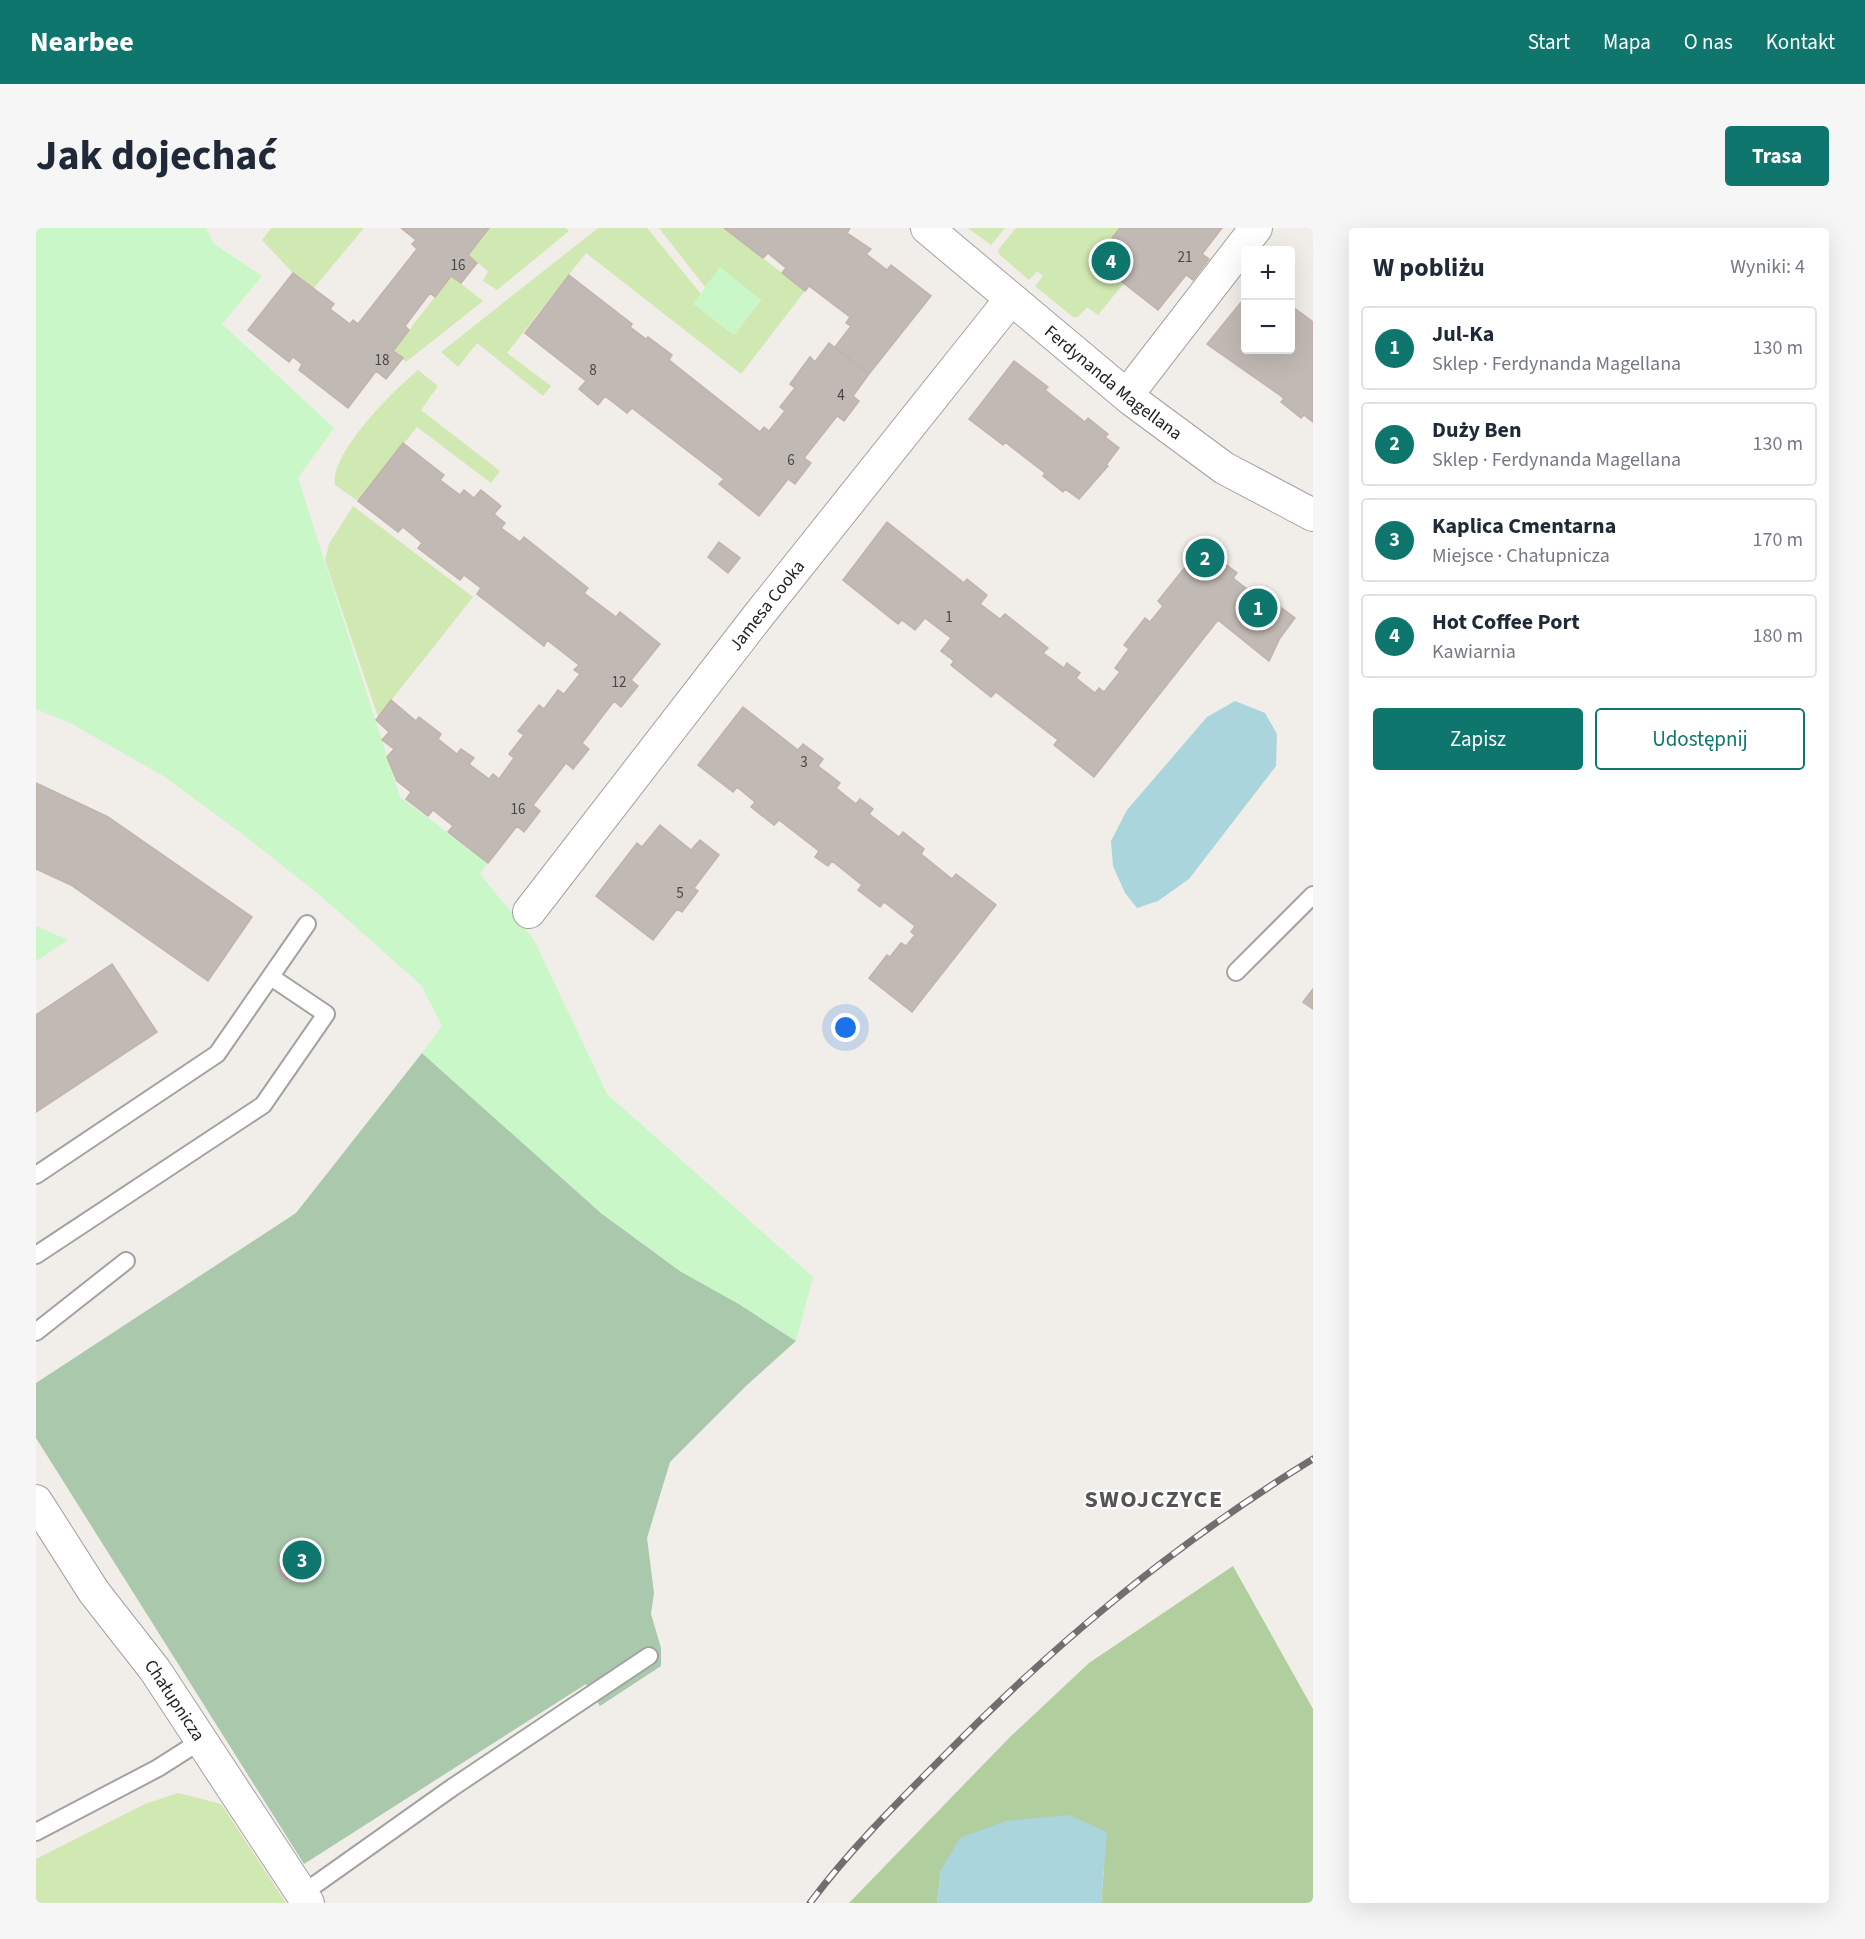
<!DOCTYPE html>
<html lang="pl">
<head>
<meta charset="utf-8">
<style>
	:root { --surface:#fff; --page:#f6f6f7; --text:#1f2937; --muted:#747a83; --line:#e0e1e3; --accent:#0f766e }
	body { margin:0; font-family:"Source Sans 3",sans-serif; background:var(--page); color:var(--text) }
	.controls { position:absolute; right:18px; top:18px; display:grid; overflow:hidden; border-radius:6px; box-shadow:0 6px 24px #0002 }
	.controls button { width:54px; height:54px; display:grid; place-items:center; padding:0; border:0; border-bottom:2px solid var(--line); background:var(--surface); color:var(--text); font:30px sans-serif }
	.you { position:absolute; left:810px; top:800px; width:21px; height:21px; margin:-15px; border:4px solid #fff; border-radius:50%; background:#1a73e8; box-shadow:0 0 0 9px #1a73e833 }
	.badge { display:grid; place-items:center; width:39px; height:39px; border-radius:50%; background:var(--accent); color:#fff; font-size:20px; font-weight:700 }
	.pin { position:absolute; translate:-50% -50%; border:3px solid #fff; box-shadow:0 2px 6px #0006 }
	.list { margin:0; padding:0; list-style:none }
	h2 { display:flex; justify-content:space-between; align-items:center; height:78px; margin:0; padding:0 24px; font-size:26px }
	h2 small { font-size:20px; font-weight:400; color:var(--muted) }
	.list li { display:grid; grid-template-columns:39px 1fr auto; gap:18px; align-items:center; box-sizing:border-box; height:84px; margin:0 12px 12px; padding:0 12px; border:2px solid var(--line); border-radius:6px }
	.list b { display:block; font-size:22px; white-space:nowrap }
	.list p { margin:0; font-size:20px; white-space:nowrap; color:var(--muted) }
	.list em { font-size:20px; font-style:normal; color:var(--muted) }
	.actions { display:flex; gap:12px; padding:18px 24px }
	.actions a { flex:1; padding:14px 0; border:2px solid var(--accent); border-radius:6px; text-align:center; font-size:21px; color:var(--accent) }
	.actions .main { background:var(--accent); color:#fff }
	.map { position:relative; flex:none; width:1277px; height:1675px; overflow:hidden; border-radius:6px }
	header { display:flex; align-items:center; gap:36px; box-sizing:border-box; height:84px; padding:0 30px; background:var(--accent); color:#fff }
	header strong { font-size:28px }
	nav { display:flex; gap:33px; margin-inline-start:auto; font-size:21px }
	.intro { display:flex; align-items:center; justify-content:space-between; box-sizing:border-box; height:144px; padding:0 36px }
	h1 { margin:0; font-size:42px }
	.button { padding:15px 27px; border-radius:6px; background:var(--accent); color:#fff; font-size:21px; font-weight:700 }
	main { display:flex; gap:36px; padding:0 36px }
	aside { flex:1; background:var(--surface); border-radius:6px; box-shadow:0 6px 24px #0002 }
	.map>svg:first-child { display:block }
	.grass { fill:#d0e8b1 }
	.forest { fill:#b1ce9f }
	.cemetery { fill:#aac8ac }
	.park { fill:#c9f7c8 }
	.water { fill:#abd5dc }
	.building { fill:#c1b9b4; stroke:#c2b3ab; stroke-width:1.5 }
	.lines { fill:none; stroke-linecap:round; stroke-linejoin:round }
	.service-casing { stroke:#a2a2a2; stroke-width:20 }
	.minor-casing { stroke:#a2a2a2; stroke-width:34 }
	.service { stroke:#fff; stroke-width:16 }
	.minor { stroke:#fff; stroke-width:32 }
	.rail-casing { stroke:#6f6f6f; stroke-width:7 }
	.rail { stroke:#fff; stroke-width:4.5; stroke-dasharray:14; stroke-linecap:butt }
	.labels { text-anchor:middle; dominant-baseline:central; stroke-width:4.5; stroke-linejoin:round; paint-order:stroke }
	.number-label { font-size:15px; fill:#494746 }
	.street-label { font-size:18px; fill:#212121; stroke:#fff }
	.district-label { font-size:24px; font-weight:bold; letter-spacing:1.5px; fill:#545454; stroke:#fff }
</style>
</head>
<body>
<header>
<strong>Nearbee</strong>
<nav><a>Start</a><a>Mapa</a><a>O nas</a><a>Kontakt</a></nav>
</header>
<div class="intro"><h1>Jak dojechać</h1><a class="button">Trasa</a></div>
<main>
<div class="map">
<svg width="1277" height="1675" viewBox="0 0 1277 1675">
	<rect width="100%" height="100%" fill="#f1ede8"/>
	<!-- grass -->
	<path class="grass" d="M 235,0 L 328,0 L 277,61 L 257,45 L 226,12 Z
		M 453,0 L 530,0 L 533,3 L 461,62 L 447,53 L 452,43 L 432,27 Z
		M 562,0 L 611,0 L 665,66 L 658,76 L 698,107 L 725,72 L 684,40 L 669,59 L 623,0 L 688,0 L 769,63 L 705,146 L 550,25 L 471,125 L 515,158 L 507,168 L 441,115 L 422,139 L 405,124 Z
		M 932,0 L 969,0 L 955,17 Z
		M 980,0 L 1084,0 L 1059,32 L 1088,55 L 1062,87 L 1051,79 L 1042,89 L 1037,89 L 999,58 L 1007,48 L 1001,43 L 993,52 L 964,27 L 962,22 Z
		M 415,48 L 447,73 L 370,134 L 357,123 Z
		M 382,142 L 402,158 L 385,182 L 464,243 L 455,255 L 381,199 L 322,273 L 299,257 C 294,225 358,162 382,142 Z
		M 317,278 L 437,369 L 342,489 L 289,332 L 293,316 Z
		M 142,1565 L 185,1576 L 250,1675 L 0,1675 L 0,1631 L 109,1576 Z"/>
	<!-- forest -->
	<path class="forest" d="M 1197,1338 L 1277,1481 L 1277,1675 L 1065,1675 L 1068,1641 L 905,1642 L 901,1675 L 813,1675 L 974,1509 L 1053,1435 Z"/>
	<!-- cemetery -->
	<path class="cemetery" d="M 386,825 L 565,985 L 644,1043 L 703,1076 L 760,1113 L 711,1157 L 634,1234 L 611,1310 L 618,1365 L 615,1386 L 625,1420 L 625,1438 L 564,1478 L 550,1456 L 268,1636 L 0,1210 L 0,1155 L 260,985 Z"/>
	<!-- park -->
	<path class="park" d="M 0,0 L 170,0 L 177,15 L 226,48 L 186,96 L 298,200 L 262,250 L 364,569 L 452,635 L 444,646 L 498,712 L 571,866 L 777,1049 L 760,1113 L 703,1076 L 644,1043 L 565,985 L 386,825 L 406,798 L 385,757 L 286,669 L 213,611 L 129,549 L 36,496 L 0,481 Z
		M 684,39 L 725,72 L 698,107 L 657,76 Z
		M 0,698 L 32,712 L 0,733 Z"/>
	<!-- water -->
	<path class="water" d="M 1199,473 L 1229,485 L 1241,506 L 1240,538 L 1153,651 L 1122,673 L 1101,680 L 1089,665 L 1077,638 L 1075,613 L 1091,582 L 1171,489 Z
		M 1033,1587 L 1071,1604 L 1065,1675 L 901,1675 L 905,1642 L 924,1610 L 970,1593 Z"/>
	<!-- building -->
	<path class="building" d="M 365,0 L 453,0 L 432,27 L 441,35 L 425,55 L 415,48 L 399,69 L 394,65 L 369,98 L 373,102 L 357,123 L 367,130 L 350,151 L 340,143 L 312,180 L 263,142 L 266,136 L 257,129 L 253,134 L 212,102 L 257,45 L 298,76 L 294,81 L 314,96 L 317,92 L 322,96 L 381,21 L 376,16 L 380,12 Z
		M 688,0 L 814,0 L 811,5 L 835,21 L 830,26 L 851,42 L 855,37 L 895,68 L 833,146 L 799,119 L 815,98 L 810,95 L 814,89 L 773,58 L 769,63 L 746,45 L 750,40 L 732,25 L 727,30 Z
		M 1084,0 L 1186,0 L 1166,26 L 1173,31 L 1157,52 L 1150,47 L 1122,82 L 1058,32 Z
		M 533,47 L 596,96 L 594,99 L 610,111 L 612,109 L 636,127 L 633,132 L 724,204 L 728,199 L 733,203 L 749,183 L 744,179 L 759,160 L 754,156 L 774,129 L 779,134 L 793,115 L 833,146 L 817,168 L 823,173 L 808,193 L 801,188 L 768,230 L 775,235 L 759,256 L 752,251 L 723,288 L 683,256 L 688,251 L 596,180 L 591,185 L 569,168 L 562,177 L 543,161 L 550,153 L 489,105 Z
		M 1210,68 L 1210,122 L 1254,122 L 1254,77 L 1277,94 L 1277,194 L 1268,187 L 1265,190 L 1245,174 L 1248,171 L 1245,168 L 1171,116 Z
		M 978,133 L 1012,159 L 1009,162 L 1049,194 L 1052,190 L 1072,206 L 1069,209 L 1083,220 L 1070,237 L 1072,238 L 1043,271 L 1029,261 L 1027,264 L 1007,248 L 1009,245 L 969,214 L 967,217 L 933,191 Z
		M 367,215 L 408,247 L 404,252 L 424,267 L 428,262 L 438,270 L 445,262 L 465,278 L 458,286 L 469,295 L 465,300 L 484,314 L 488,309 L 552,360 L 548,365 L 580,389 L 584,384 L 624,416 L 595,452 L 602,458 L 585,479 L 578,473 L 546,515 L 553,521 L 537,541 L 530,535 L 497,577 L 504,583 L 488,604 L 481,598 L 452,635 L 412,604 L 417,598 L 397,582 L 392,588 L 370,571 L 375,564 L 361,553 L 351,529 L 358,521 L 346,512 L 353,504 L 340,492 L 355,472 L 380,493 L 383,489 L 405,506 L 402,511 L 421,526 L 425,521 L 438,530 L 433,536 L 453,551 L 457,546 L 463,551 L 478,530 L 473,526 L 488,507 L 482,503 L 503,477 L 508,481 L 522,462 L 528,466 L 544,446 L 538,442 L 543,437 L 511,412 L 508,418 L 441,366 L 445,360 L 428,347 L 424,352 L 382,320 L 386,315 L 367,299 L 362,304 L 322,273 Z
		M 851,294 L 928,355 L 931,351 L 951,367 L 944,376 L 964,391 L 969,386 L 1012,420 L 1007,425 L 1028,440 L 1031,435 L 1044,445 L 1040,450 L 1059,465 L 1063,460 L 1068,464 L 1084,444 L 1079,440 L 1093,421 L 1088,417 L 1109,390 L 1114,394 L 1127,378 L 1122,373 L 1166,318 L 1201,345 L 1197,350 L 1239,383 L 1243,378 L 1259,390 L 1244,410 L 1233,433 L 1182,392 L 1058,549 L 1018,517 L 1022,512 L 960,464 L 955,469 L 915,437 L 918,433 L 905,423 L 915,410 L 889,390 L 879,402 L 866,392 L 862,396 L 807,352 Z
		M 683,314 L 704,330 L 692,345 L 672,329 Z
		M 707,479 L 762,522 L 767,516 L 787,531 L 782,538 L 804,555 L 800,560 L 820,576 L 824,571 L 837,581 L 833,586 L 863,609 L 867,604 L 888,621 L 885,626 L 916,651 L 920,646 L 960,677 L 876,784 L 833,750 L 851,727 L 854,729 L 865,715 L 870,718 L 879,707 L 875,704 L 879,698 L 848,674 L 844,679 L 822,662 L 826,657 L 796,633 L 792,638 L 779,629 L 783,623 L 743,592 L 738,597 L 715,579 L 719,574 L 701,559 L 697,564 L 662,537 Z
		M 0,555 L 72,589 L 216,689 L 172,753 L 35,657 L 0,641 Z
		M 624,597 L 655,622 L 664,612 L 683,627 L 658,660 L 662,663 L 646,684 L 641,681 L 617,712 L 560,668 L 601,615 L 606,619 Z
		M 76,736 L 121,804 L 0,884 L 0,787 Z
		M 1277,761 L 1277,781 L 1267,774 Z
		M 275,1314 L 287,1334 L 257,1351 L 245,1331 Z
		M 248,1336 L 256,1348 L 248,1352 L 241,1340 Z"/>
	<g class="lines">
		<!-- service casing -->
		<g class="service-casing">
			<path id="service" d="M 1200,744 L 1277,667
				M 0,947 L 181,826 L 271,696
				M 0,1027 L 227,877 L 290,786 L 235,749
				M 0,1104 L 90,1033
				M 0,1604 L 122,1540 L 166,1512
				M 266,1666 L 417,1559 L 613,1428"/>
		</g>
		<!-- minor casing -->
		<g class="minor-casing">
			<g id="minor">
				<path id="s1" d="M 891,0 L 1096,172 L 1188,240 L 1277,287"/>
				<path d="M 1091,167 L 1220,0"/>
				<path id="s2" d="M 493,684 L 722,388 L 974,72"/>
				<path id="s3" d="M 0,1273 L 58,1364 L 119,1442 L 272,1675"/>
			</g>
		</g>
		<!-- service -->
		<use href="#service" class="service"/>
		<!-- minor -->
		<use href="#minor" class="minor"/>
		<!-- rail casing -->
		<g class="rail-casing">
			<path id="rail" d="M 774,1675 C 812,1624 858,1578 903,1533 C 1018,1416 1137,1317 1277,1231"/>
		</g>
		<!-- rail -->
		<use href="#rail" class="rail"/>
	</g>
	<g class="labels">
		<!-- number labels -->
		<g class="number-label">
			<text x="1149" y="29">21</text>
			<text x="422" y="37">16</text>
			<text x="346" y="132">18</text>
			<text x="557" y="142">8</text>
			<text x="805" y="167">4</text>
			<text x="755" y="232">6</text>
			<text x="913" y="389">1</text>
			<text x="583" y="454">12</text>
			<text x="768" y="534">3</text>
			<text x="482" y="581">16</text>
			<text x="644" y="665">5</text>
		</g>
		<!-- street labels -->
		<g class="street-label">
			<text stroke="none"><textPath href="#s1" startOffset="242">Ferdynanda Magellana</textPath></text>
			<text stroke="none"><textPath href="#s2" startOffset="388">Jamesa Cooka</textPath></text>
			<text stroke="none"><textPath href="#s3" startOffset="243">Chałupnicza</textPath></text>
		</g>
		<!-- district labels -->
		<g class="district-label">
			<text x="1118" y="1271">SWOJCZYCE</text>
		</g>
	</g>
</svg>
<div class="controls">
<button>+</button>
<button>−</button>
</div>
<div class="you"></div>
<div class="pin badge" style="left:1222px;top:380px">1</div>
<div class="pin badge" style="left:1169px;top:330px">2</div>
<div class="pin badge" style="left:266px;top:1332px">3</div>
<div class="pin badge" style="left:1075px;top:33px">4</div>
</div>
<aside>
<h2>W pobliżu<small>Wyniki: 4</small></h2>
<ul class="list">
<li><span class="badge">1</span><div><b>Jul-Ka</b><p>Sklep · Ferdynanda Magellana</p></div><em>130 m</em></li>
<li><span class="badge">2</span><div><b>Duży Ben</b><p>Sklep · Ferdynanda Magellana</p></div><em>130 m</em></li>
<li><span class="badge">3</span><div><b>Kaplica Cmentarna</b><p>Miejsce · Chałupnicza</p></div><em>170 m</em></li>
<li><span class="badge">4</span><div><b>Hot Coffee Port</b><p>Kawiarnia</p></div><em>180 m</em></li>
</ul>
<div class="actions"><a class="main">Zapisz</a><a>Udostępnij</a></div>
</aside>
</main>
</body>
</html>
